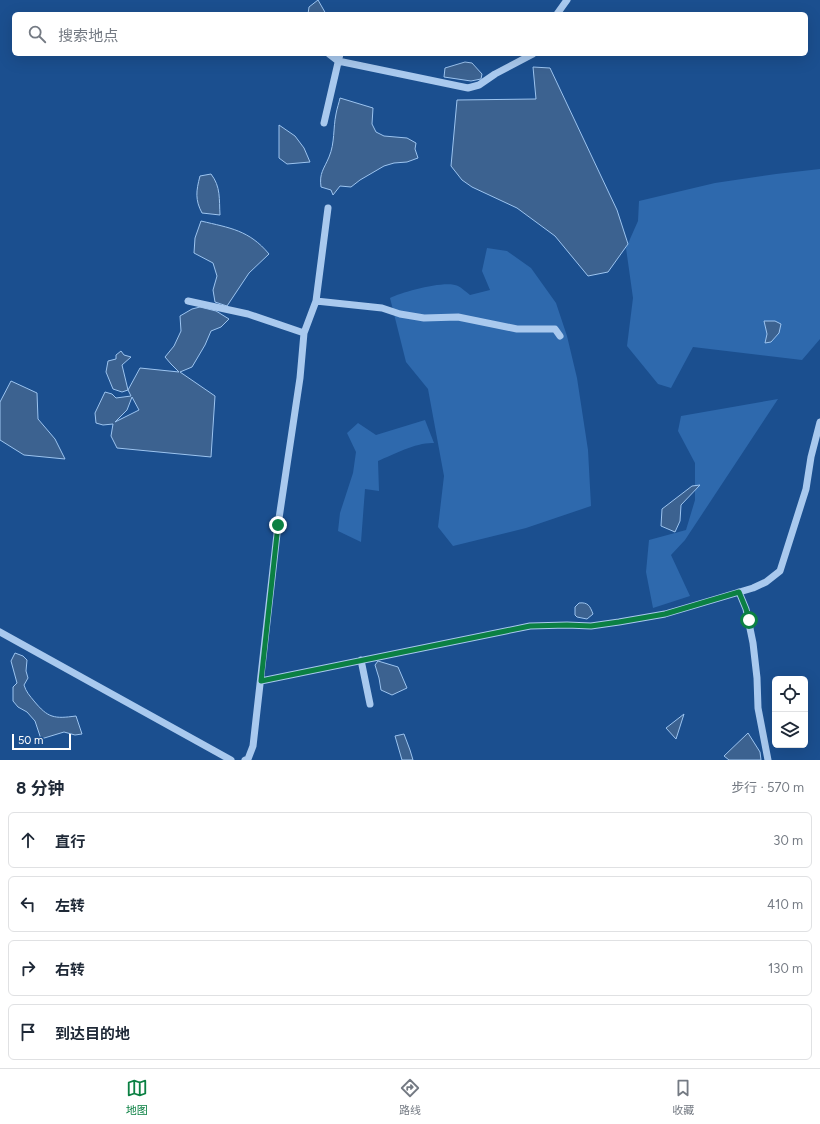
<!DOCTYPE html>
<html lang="zh">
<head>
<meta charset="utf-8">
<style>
	:root { --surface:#fff; --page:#f2f2f3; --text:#1f2937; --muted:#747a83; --line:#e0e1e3; --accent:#0b8043 }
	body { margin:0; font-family:Figtree,"Noto Sans SC",sans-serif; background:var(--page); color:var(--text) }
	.controls { position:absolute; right:12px; bottom:12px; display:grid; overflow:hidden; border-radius:6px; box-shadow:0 4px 16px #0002 }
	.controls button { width:36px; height:36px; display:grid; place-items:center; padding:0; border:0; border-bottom:1px solid var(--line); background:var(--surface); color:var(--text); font:20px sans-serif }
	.scale { position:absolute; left:12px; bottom:10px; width:59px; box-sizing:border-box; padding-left:4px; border:2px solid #fff; border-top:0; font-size:11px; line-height:14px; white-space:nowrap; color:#fff; -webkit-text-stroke:3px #1b4f8f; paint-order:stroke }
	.stop { position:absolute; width:12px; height:12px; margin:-9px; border:3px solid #0b8043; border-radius:50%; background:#fff }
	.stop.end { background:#0b8043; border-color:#fff; box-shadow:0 1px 4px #0008 }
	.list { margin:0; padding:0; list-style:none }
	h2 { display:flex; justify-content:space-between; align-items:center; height:52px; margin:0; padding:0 16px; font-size:17px }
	h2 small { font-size:13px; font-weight:400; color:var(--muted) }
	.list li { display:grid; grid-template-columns:26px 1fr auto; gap:12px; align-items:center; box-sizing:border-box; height:56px; margin:0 8px 8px; padding:0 8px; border:1px solid var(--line); border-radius:6px }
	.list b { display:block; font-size:15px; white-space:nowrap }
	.list em { font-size:13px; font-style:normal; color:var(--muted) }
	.icon { flex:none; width:22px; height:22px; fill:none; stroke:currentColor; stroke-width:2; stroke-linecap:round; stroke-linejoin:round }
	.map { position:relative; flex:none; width:820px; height:760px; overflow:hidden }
	.search { position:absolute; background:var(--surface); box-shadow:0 4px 16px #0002; left:12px; right:12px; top:12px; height:44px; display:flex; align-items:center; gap:10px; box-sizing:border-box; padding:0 14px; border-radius:6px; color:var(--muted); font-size:15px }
	.sheet { height:308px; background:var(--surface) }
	nav { display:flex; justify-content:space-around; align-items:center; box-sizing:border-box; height:56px; border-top:1px solid var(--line); background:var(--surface); font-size:11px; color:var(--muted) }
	nav a { display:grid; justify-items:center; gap:2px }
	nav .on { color:var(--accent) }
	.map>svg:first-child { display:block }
	.green { fill:#2e69ad }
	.water { fill:#3c6290; stroke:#9cc4f0; fill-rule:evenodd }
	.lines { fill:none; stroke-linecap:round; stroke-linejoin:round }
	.minor { stroke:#a9c9ee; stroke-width:7 }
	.route { stroke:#0b8043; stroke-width:5 }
</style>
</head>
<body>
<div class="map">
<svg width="820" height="760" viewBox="0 0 820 760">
	<rect width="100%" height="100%" fill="#1b4f8f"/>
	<!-- green -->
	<path class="green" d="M 820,169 L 820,339 L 802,360 L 693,347 L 671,388 L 658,384 L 627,346 L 633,298 L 626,248 L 638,221 L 639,201 L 715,183 L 776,174 Z
		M 487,248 L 507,251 L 531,268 L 556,303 L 567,336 L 577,378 L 588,450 L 591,506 L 526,528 L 453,546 L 438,527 L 444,476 L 428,389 L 406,362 L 390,298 C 403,292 445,280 458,286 C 462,288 466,292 470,295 L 490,290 L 482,271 Z
		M 778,399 L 685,540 L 671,555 L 690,596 L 653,608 L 646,572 L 649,540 L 686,530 L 695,500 L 695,463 L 678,431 L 681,416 Z
		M 425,420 L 434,443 C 417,442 394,454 378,461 L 379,491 L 365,489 L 361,542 L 338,531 L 340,513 L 353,473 L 356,452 L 347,433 L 358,423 L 376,435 Z"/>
	<!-- water -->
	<path class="water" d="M 318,0 L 326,14 L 308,14 L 309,7 Z
		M 465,62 L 472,63 L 482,74 L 481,79 L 471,81 L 444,77 L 445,68 Z
		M 533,67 L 550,68 L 617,210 L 628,244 L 608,272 L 588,276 L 555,236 L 517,208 L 472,187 L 462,180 L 451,166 L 457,100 L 536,99 Z
		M 340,98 L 373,108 L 372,124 L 376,132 L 384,136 L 407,138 L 416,143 L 415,149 L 418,158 L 407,162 L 394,163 L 384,166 L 360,180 L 351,187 L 340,186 L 333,195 L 331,190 L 321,187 C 319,173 324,169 329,157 C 335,143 333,128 336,114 C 337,108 339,103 340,98 Z
		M 279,125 L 295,136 L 304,148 L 310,162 L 287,164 L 279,158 Z
		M 211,174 C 221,187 219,199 220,215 L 202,213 C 195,200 196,191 200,176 Z
		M 201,221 C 230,228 249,230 269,254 L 249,273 L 227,306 L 215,302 L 213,290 L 217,276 L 213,263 L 194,253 L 195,238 Z
		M 200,307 L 216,311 L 229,319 L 221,327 L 211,331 L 205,345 L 192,367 L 180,372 L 215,396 L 211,457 L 117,448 L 111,436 L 113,424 L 103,425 L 96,423 L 95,413 L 105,392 L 112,394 L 116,398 L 131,396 L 128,390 L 122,392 L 113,389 L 106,372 L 108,361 L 116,359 L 116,355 L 121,351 L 124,355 L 131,357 L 122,365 L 128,390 L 140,368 L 179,372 L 171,364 L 165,357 L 174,346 L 181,331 L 180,316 L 192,309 ZM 132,397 L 139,410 L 115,422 L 127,410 Z
		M 764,321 L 775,321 L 781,324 L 779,333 L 771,342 L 765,343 L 767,334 Z
		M 11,381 L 37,393 L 38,419 L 55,439 L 65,459 L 24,455 L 0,440 L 0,402 Z
		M 700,485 L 681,505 L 680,521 L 675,532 L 661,526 L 662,509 L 692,486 Z
		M 579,603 C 588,602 590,606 593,614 L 587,619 L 577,617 L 575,615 L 575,607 Z
		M 15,653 L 23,656 L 27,660 L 26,671 L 28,678 L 24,685 C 26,692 30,696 34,701 C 48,718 54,719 76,716 L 82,734 L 75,735 L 64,732 L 41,739 L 35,721 L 27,712 L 18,707 L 13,701 L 13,687 L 17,683 L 11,661 Z
		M 378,661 L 398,667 L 407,688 L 392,695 L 381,690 L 379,678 L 375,665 Z
		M 684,714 L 676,739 L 666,728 Z
		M 748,733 L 760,752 L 761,760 L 729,760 L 724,756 Z
		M 404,734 L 410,750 L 413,760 L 402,760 L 395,736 Z"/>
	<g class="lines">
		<!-- minor -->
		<path class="minor" d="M 557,14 L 567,0
			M 329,54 L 338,61 L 468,88 L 479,85 L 495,74 L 533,54
			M 324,123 L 340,54
			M 188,301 L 248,314 L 304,333
			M 316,301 L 382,308 L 400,314 L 424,318 L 458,317 L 517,329 L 555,329 L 560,336
			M 739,592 L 746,609 L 753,643 L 757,678 L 758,708 L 768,760
			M 0,632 L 231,760
			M 361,660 L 370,704
			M 261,681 L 530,626 L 567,625 L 591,626 L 619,622 L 665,614 L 753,588 L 766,582 L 780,571 L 806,489 L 811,457 L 820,422
			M 245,760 L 248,759 L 253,746 L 278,525 L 300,378 L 304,333 L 316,301 L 328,208"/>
	</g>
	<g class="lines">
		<!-- route -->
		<path class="route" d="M 278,525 L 261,681 L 530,626 L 567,625 L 591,626 L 619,622 L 665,614 L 739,592 L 746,609 L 749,620"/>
	</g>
</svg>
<div class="controls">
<button><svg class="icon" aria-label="locate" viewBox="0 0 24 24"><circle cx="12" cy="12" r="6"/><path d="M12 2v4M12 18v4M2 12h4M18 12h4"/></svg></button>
<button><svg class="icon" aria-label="layers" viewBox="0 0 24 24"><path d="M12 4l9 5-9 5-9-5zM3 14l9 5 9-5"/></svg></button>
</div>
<div class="scale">50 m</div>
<div class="stop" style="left:749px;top:620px"></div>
<div class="stop end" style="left:278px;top:525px"></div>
<div class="search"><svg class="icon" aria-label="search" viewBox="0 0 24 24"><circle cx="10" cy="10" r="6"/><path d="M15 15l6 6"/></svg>搜索地点</div>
</div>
<section class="sheet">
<h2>8 分钟<small>步行 · 570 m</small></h2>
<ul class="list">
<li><svg class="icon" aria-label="ahead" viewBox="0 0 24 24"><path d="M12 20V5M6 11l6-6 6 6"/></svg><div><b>直行</b></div><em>30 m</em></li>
<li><svg class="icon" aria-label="left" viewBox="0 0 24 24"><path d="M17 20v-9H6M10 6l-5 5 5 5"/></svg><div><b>左转</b></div><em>410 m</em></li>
<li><svg class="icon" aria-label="right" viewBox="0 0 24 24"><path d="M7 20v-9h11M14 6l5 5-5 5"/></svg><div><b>右转</b></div><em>130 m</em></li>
<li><svg class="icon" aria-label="arrive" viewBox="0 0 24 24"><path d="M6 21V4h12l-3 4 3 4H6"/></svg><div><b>到达目的地</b></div></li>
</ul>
</section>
<nav>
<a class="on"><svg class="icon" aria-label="map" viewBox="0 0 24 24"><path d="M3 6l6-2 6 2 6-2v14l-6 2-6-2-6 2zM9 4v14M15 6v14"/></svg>地图</a>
<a><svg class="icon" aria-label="directions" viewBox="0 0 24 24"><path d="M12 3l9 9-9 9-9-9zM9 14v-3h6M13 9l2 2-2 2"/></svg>路线</a>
<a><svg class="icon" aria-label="saved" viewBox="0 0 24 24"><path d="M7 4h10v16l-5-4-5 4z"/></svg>收藏</a>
</nav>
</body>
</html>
